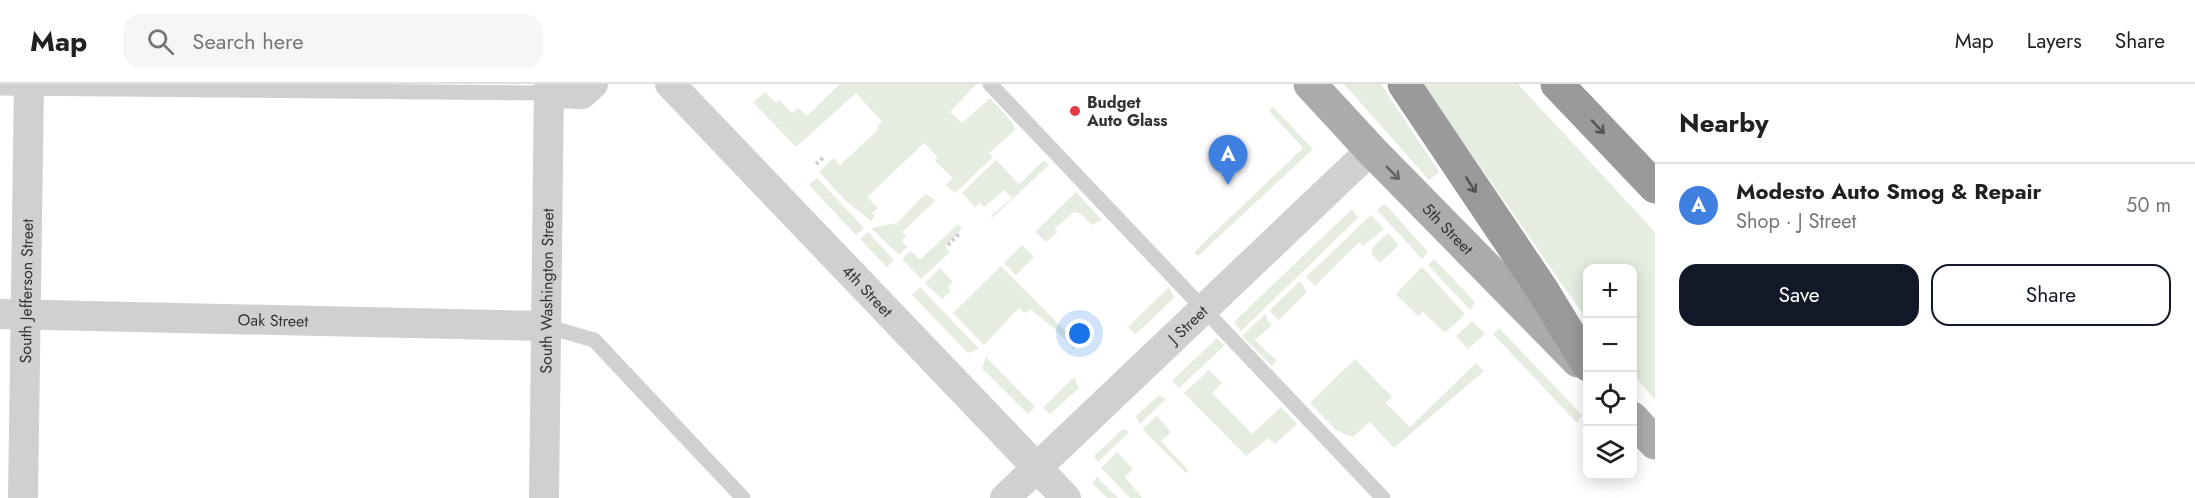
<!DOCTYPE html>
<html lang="en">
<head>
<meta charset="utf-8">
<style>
	:root { --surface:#fff; --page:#f6f6f6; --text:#202124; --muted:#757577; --line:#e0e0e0; --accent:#111827 }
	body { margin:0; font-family:Jost,sans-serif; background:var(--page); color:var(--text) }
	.controls { position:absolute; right:18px; bottom:18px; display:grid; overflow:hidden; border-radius:12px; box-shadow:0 3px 15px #0003 }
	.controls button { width:54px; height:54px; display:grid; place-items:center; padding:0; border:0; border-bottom:2px solid var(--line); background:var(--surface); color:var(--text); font:30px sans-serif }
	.you { position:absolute; left:1080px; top:250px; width:21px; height:21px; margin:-15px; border:4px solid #fff; border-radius:50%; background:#1a73e8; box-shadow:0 0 0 9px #1a73e833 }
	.badge { display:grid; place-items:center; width:39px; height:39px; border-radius:50%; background:var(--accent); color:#fff; font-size:20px; font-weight:700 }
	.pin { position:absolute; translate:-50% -50px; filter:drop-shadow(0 2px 3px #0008) }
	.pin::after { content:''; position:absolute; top:32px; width:21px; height:18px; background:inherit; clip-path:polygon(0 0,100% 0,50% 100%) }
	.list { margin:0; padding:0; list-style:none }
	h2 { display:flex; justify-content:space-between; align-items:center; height:78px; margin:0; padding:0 24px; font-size:26px }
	h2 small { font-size:20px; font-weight:400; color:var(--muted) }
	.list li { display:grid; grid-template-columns:39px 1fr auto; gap:18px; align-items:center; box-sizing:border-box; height:84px; padding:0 24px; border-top:2px solid var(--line) }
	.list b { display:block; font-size:22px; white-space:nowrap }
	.list p { margin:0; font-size:20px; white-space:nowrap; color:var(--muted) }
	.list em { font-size:20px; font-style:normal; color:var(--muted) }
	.actions { display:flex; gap:12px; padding:18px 24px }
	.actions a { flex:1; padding:14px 0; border:2px solid var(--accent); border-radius:18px; text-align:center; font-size:21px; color:var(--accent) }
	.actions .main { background:var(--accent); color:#fff }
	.icon { flex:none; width:33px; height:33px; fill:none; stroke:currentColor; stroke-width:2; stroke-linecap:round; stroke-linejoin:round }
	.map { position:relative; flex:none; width:1655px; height:414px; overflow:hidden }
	header { display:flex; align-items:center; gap:36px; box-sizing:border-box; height:84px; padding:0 30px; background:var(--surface); border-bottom:2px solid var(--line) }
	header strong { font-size:28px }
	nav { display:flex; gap:33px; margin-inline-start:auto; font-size:21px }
	.search { width:420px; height:54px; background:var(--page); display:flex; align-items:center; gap:15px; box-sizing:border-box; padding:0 21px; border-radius:18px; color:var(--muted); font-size:22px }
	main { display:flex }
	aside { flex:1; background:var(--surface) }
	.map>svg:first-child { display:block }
	.green { fill:#e6ecdf }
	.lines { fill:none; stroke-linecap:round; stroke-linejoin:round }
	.path { stroke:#cdcdcd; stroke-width:4; stroke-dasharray:3 3; stroke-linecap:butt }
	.service { stroke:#d0d0d0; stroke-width:15 }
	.minor { stroke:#d0d0d0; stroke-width:30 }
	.primary { stroke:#ababab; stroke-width:33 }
	.motorway { stroke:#9a9a9a; stroke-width:33 }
	.oneway { stroke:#525252 }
	.oneway2 { stroke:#636363 }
	.poi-dot { fill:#e63946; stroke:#fff; stroke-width:2 }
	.labels { text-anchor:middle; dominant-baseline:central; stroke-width:6; stroke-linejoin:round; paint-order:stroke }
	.poi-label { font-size:16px; font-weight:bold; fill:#333; stroke:#fff; text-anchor:start }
	.street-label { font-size:16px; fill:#333; stroke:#fff }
</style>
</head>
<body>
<header>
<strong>Map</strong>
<div class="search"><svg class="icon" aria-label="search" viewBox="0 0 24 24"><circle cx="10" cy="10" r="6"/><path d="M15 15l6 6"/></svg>Search here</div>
<nav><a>Map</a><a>Layers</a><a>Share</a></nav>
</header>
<main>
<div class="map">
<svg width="1655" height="414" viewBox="0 0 1655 414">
	<rect width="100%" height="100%" fill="#fff"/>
	<!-- green -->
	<path class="green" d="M 840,0 L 976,0 L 950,28 L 962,39 L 990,14 L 1012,38 L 1015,46 L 989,69 L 993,73 L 955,109 L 946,101 L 953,94 L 935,77 L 938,73 L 924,59 L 867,113 L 878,124 L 872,129 L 875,132 L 871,137 L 845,116 L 819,88 L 833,74 L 840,81 L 879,45 L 877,43 L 882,38 L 856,9 L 796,63 L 753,18 L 765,8 L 776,19 L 780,16 L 792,29 L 798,24 L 807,32 Z
		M 1344,0 L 1381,0 L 1439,88 L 1429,96 Z
		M 1423,0 L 1518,0 L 1655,148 L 1655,316 L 1633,290 L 1632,184 L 1588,184 L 1587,236 Z
		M 1273,23 L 1313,65 L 1198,172 L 1194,168 L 1303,64 L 1269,27 Z
		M 996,76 L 1019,100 L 1044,76 L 1049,81 L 992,134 L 991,132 L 1012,114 L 1004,106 L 984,123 L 979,119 L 975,123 L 962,109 Z
		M 817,94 L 864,144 L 856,151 L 809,101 Z
		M 1076,108 L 1102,136 L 1092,141 L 1081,130 L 1074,128 L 1054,145 L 1058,148 L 1046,158 L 1035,148 Z
		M 925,110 L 936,116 L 902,148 L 906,152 L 902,157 L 907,163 L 899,171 L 871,144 L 897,139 Z
		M 1385,120 L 1428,168 L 1422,175 L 1377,126 Z
		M 1352,125 L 1358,134 L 1241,247 L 1234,238 Z
		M 1371,131 L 1384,145 L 1363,162 L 1359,158 L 1315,202 L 1306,193 Z
		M 958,140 L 962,145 L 945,162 L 950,168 L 921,195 L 902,175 L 911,167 L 920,176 Z
		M 868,148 L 894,176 L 887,183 L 860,155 Z
		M 1388,149 L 1399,161 L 1380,179 L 1371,169 L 1373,167 L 1371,165 Z
		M 1022,161 L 1034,173 L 1016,191 L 1004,179 Z
		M 1434,175 L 1475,218 L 1470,226 L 1428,181 Z
		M 1001,182 L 1079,261 L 1074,266 L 1053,243 L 1030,225 L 1025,229 L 1019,224 L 984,261 L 953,229 Z
		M 1422,183 L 1465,230 L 1445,249 L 1423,228 L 1418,232 L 1396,210 Z
		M 940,184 L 953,198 L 948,203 L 951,207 L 942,215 L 925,199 Z
		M 1300,197 L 1307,208 L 1279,236 L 1269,227 Z
		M 920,203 L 979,265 L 968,269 L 912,211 Z
		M 1169,203 L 1174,214 L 1136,250 L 1128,243 Z
		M 1265,230 L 1271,242 L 1255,256 L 1277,277 L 1272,282 L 1242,252 Z
		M 1472,237 L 1485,250 L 1468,265 L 1456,252 Z
		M 1499,244 L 1582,331 L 1577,339 L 1493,250 Z
		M 1217,254 L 1224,262 L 1179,304 L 1172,297 Z
		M 986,273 L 1035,323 L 1028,330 L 982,284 Z
		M 1355,275 L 1392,313 L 1386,319 L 1410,343 L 1476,279 L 1484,287 L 1394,364 L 1370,338 L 1353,353 L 1337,347 L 1310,319 Z
		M 1209,286 L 1222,299 L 1212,309 L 1252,350 L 1281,323 L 1297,340 L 1275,360 L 1269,354 L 1246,372 L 1184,309 Z
		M 1074,293 L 1079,304 L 1050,330 L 1043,324 Z
		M 1159,311 L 1166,315 L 1140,340 L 1136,332 Z
		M 1157,332 L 1171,348 L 1161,357 L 1189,387 L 1186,389 L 1142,345 Z
		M 1123,345 L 1129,348 L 1098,378 L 1094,372 Z
		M 1117,368 L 1133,385 L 1125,393 L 1142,414 L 1130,414 L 1101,384 Z
		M 1097,393 L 1118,414 L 1107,414 L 1092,399 Z"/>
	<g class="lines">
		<!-- path -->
		<path class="path" d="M 816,80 L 824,73
			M 948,161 L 959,150"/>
		<!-- service -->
		<path class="service" d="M 990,0 L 1383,414
			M 0,4 L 549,9
			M 545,242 L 594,256 L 743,414"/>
		<!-- minor -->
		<g class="minor">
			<path id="s1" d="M 670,0 L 1066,414"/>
			<path d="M 549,9 L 582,10 L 593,0"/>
			<path id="s2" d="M 0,230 L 545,242"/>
			<path id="s3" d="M 23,414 L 29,0"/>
			<path id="s4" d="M 544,414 L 549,0"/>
			<path id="s5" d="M 1005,414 L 1371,66"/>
		</g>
		<!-- primary -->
		<g class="primary">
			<path id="s6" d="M 1310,0 L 1371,66 L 1578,277"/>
			<path d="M 1632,334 L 1655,359"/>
		</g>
		<!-- motorway -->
		<path class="motorway" d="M 1404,0 L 1543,207 L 1588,281
			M 1557,0 L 1655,103"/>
	</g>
	<!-- one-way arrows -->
	<defs><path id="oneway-shaft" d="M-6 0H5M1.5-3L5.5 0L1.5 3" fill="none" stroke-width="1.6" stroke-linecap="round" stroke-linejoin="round" transform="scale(1.5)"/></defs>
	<g class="oneway">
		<use href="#oneway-shaft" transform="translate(1598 43) rotate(47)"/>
		<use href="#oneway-shaft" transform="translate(1471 101) rotate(57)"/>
	</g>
	<use class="oneway2" href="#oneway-shaft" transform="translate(1393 89) rotate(45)"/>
	<!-- markers -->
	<circle class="poi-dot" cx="1075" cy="27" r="6"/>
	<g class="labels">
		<!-- poi labels -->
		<g class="poi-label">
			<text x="1087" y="18">Budget<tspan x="1087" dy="18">Auto Glass</tspan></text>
		</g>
		<!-- street labels -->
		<g class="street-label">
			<text stroke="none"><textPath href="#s6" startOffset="200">5th Street</textPath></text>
			<text stroke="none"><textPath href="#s3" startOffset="207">South Jefferson Street</textPath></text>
			<text stroke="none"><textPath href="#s4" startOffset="207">South Washington Street</textPath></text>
			<text stroke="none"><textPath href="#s1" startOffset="286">4th Street</textPath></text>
			<text stroke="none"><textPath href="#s2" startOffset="273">Oak Street</textPath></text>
			<text stroke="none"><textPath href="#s5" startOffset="252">J Street</textPath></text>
		</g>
	</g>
</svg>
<div class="controls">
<button>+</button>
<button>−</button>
<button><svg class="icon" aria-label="locate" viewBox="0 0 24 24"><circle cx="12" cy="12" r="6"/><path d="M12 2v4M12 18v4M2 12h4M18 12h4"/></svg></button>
<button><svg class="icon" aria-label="layers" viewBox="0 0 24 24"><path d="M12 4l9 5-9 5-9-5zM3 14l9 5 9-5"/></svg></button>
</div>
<div class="you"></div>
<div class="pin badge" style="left:1228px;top:101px;background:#3f7fe0">A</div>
</div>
<aside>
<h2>Nearby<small></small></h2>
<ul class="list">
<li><span class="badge" style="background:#3f7fe0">A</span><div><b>Modesto Auto Smog &amp; Repair</b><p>Shop · J Street</p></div><em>50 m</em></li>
</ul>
<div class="actions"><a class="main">Save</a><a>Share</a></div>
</aside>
</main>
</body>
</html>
